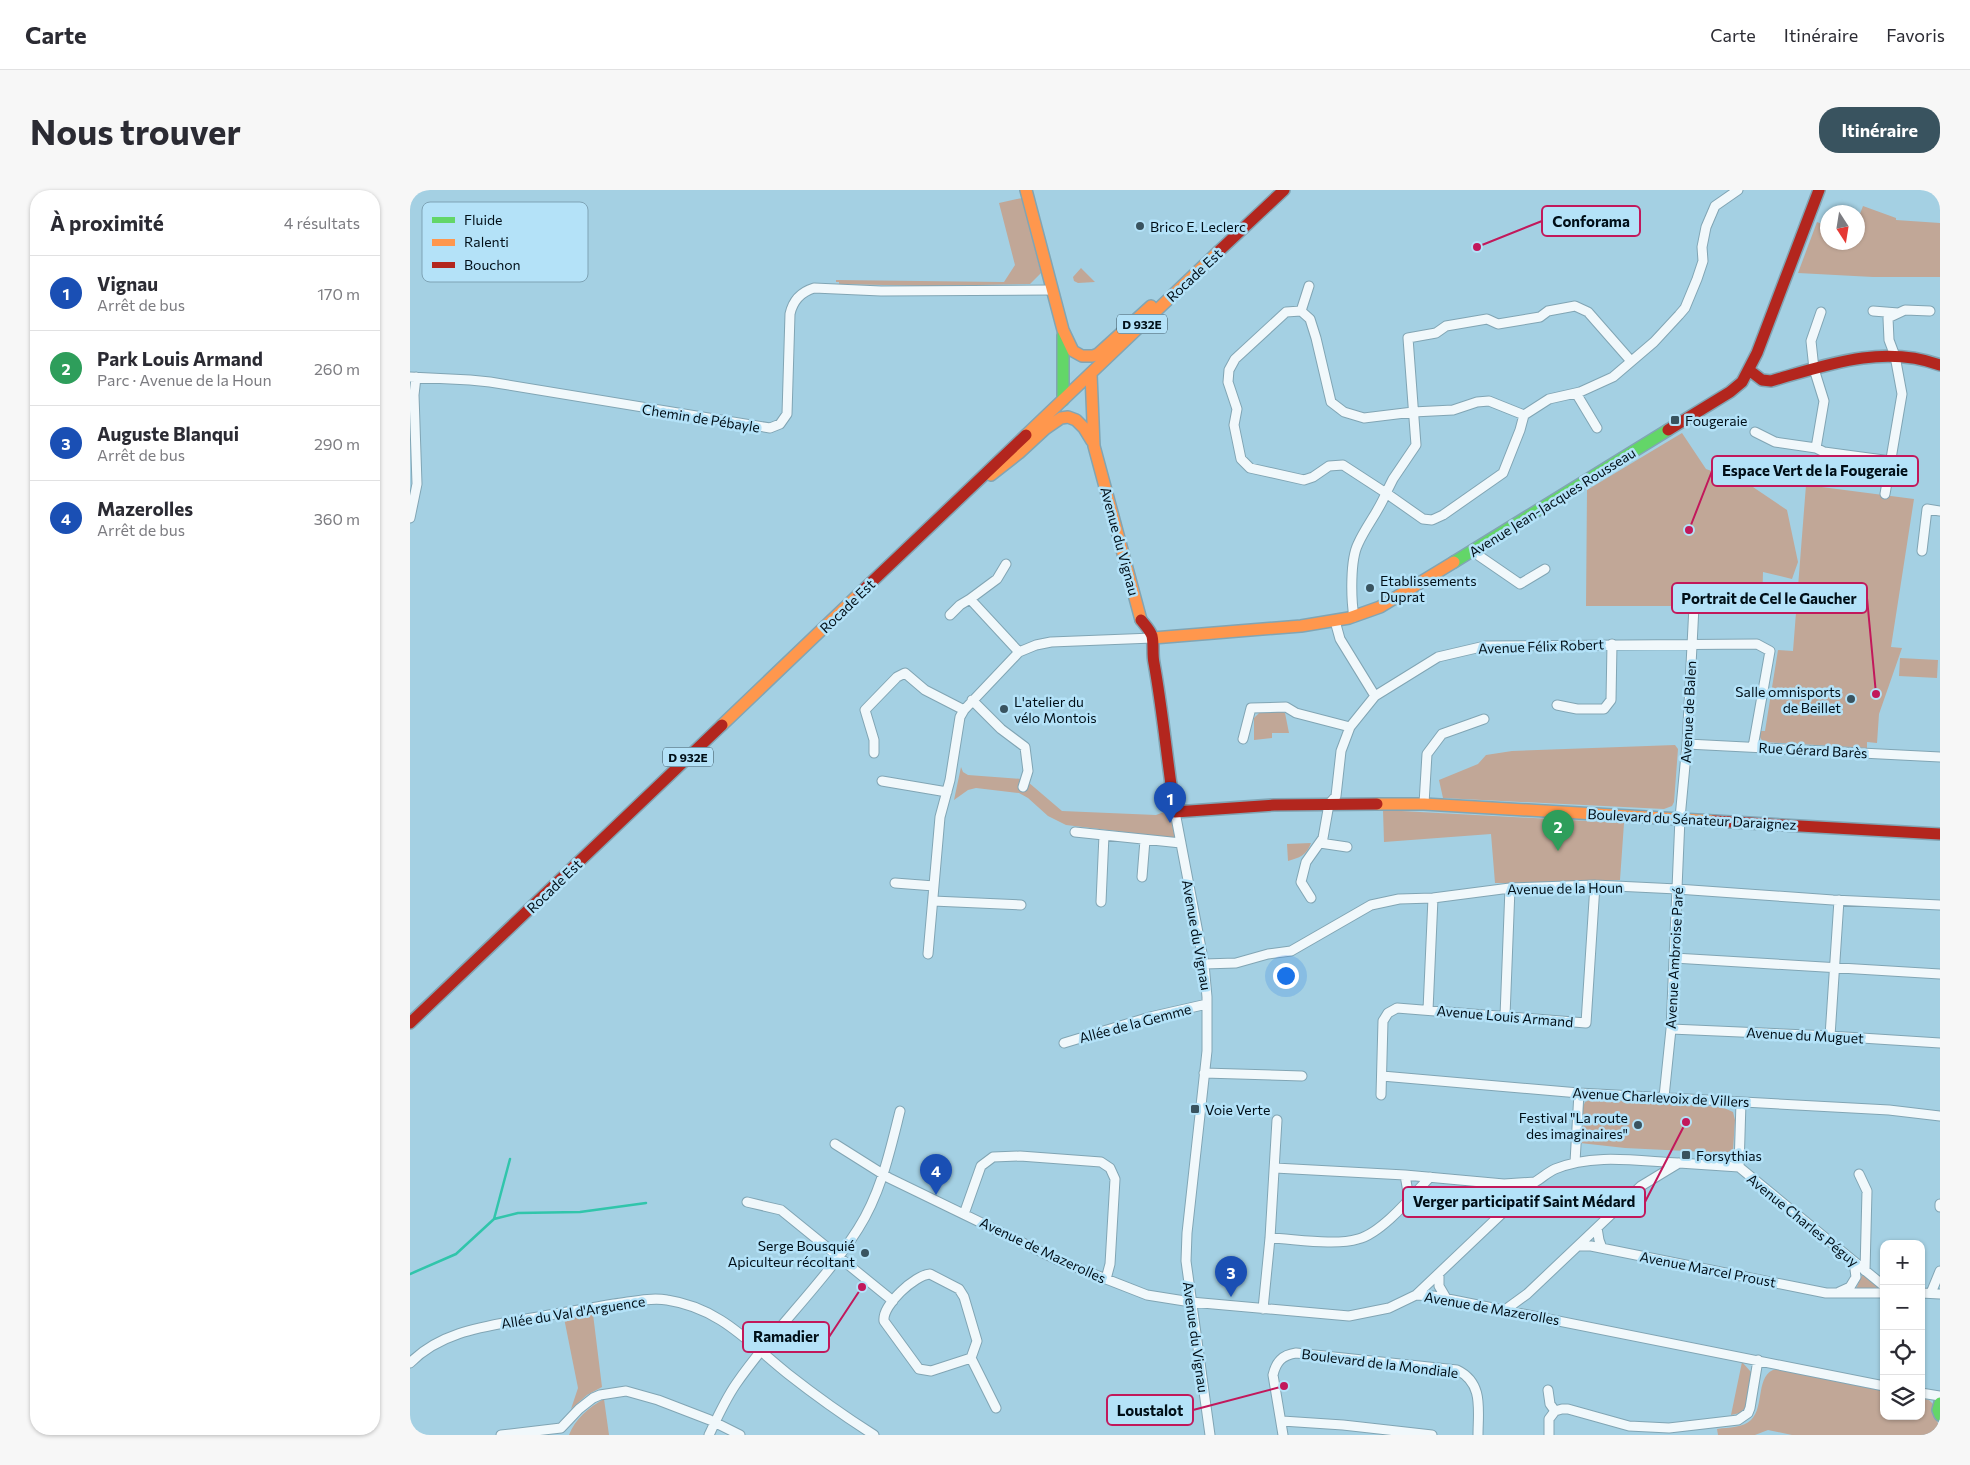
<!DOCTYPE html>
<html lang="fr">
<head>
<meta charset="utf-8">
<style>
	:root { --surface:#fff; --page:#f7f7f7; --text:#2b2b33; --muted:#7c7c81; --line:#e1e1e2; --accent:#39535f }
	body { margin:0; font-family:Commissioner,sans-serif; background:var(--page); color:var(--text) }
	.controls { position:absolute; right:15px; bottom:15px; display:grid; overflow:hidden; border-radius:10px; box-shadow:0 1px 4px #0004 }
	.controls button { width:45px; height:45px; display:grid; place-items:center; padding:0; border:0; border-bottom:1px solid var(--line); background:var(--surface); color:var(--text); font:25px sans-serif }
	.compass { position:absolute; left:1410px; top:15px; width:45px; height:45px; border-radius:50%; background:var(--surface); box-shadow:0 1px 4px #0004; rotate:168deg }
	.you { position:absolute; left:875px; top:785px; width:18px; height:18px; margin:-12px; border:4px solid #fff; border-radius:50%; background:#1a73e8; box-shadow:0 0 0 8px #1a73e833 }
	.badge { display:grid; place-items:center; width:32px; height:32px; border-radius:50%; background:var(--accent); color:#fff; font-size:16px; font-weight:700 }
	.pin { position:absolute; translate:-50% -41px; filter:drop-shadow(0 1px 2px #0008) }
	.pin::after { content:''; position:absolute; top:26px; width:18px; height:15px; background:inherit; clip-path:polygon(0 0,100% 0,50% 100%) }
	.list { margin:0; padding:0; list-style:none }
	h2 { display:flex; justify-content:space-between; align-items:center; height:65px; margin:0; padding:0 20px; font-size:21px }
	h2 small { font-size:16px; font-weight:400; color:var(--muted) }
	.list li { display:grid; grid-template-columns:32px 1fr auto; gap:15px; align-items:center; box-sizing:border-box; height:75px; padding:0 20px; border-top:1px solid var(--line) }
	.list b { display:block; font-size:19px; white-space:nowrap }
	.list p { margin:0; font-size:16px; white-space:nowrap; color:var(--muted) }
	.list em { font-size:16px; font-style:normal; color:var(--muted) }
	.icon { flex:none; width:28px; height:28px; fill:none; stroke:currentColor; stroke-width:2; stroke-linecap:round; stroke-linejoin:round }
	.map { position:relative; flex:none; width:1530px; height:1245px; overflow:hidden; border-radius:20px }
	header { display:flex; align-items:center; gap:30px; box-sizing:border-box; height:70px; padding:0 25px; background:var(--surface); border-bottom:1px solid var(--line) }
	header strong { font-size:24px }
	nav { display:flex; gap:28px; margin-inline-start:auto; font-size:18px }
	.intro { display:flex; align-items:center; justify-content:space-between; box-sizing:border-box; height:120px; padding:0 30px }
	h1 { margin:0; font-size:35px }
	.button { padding:12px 22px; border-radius:20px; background:var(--accent); color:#fff; font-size:18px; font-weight:700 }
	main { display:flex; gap:30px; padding:0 30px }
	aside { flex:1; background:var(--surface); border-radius:20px; box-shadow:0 1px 4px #0004 }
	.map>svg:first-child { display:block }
	.green { fill:#c1a797 }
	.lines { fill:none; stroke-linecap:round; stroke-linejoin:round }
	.stream { stroke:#31c5ab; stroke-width:2.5 }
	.street-casing { stroke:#81a5b4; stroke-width:11 }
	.fast-casing { stroke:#81a5b4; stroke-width:14 }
	.slow-casing { stroke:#81a5b4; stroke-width:14 }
	.jam-casing { stroke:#81a5b4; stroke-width:14 }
	.street { stroke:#f1f8fb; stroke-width:9 }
	.fast { stroke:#63d668; stroke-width:11 }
	.slow { stroke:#ff974d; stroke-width:11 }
	.jam { stroke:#b3261e; stroke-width:11 }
	.poi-dot { fill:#39535f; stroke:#b4e2f8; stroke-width:2 }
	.labels { text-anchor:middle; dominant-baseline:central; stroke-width:5; stroke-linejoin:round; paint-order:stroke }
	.shield { fill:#b4e2f8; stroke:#364e5b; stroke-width:1 }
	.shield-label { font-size:12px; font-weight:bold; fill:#000f18 }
	.poi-label { font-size:14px; fill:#000f18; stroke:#b4e2f8; text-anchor:start }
	.street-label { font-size:14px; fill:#000f18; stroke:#b4e2f8 }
	.key { fill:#b4e2f8; stroke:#7ea3b5; stroke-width:1 }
	.key-label { font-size:14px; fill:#000f18 }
	.leader { fill:none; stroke:#c2185b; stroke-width:2 }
	.callout-dot { fill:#c2185b; stroke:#b4e2f8; stroke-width:2 }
	.callout { fill:#b4e2f8; stroke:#c2185b; stroke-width:2 }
	.callout-label { font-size:15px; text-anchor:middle; font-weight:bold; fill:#000f18 }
</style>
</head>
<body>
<header>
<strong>Carte</strong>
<nav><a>Carte</a><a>Itinéraire</a><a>Favoris</a></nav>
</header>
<div class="intro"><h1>Nous trouver</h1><a class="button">Itinéraire</a></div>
<main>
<aside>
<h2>À proximité<small>4 résultats</small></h2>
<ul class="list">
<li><span class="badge" style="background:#1a4fb4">1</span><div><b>Vignau</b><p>Arrêt de bus</p></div><em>170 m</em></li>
<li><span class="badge" style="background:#2e9e5b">2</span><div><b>Park Louis Armand</b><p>Parc · Avenue de la Houn</p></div><em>260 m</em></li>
<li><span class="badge" style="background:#1a4fb4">3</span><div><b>Auguste Blanqui</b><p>Arrêt de bus</p></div><em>290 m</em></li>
<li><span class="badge" style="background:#1a4fb4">4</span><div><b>Mazerolles</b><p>Arrêt de bus</p></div><em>360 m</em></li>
</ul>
</aside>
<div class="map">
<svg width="1530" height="1245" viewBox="0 0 1530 1245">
	<rect width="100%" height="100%" fill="#a4d0e3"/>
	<!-- green -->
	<path class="green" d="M 612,8 L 631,83 L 620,94 L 518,96 L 429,94 L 429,92 L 426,92 L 426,90 L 594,92 L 605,75 L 589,13 Z
		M 1453,16 L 1486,28 L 1486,30 L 1530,33 L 1530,87 L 1463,87 L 1388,83 L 1407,32 L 1417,36 L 1418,52 L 1448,52 L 1448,29 Z
		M 671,78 L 685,92 L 668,93 L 664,91 L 663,87 Z
		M 1272,243 L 1296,279 L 1340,295 L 1377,320 L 1388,372 L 1382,389 L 1353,382 L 1352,416 L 1176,416 L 1177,300 Z
		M 1396,295 L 1504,309 L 1481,457 L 1492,458 L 1469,524 L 1467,553 L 1457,552 L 1457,558 L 1354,552 C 1350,549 1349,546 1350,541 L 1355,541 L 1368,460 L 1383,461 Z
		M 1490,468 L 1528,470 L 1527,488 L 1489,486 Z
		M 857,520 L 868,520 L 875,523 L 879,543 L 862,543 L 862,548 L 844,550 L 844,528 L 850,522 Z
		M 1265,555 L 1268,559 L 1264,612 L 1262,616 L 1254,619 L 1033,608 L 1029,590 L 1068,574 L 1076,565 L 1102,561 Z
		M 551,577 L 553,582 L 558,585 L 612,589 L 618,592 L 652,621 L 746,625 L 754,622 L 758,616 L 765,648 L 656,635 L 638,626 L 618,608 L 609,603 L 566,598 L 558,600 L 544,610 Z
		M 973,620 L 1214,633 L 1210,690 L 1134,693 L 1085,693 L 1081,644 L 974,652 Z
		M 901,653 C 897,665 889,668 878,671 L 877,654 Z
		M 1182,909 L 1312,917 L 1323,922 L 1325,930 L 1323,960 L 1317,963 L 1215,958 L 1170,953 L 1171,922 L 1175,912 Z
		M 1453,1083 L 1473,1099 L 1446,1099 Z
		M 183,1124 L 192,1197 L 177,1205 L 161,1219 L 168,1198 L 154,1128 Z
		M 1332,1172 L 1341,1182 L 1336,1217 L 1330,1223 L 1321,1225 Z
		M 1366,1179 L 1474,1201 L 1474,1226 L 1511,1226 L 1511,1208 L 1519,1210 L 1523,1214 C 1524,1226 1530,1234 1530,1245 L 1382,1245 L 1358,1240 L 1345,1245 L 1308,1245 L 1307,1239 C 1319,1237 1333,1238 1341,1230 C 1355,1217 1345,1184 1366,1179 Z
		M 194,1209 L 199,1245 L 159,1245 C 165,1229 179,1217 194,1209 Z"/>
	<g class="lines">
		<!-- stream -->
		<path class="stream" d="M 84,1029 L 100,969
			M 0,1084 L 46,1064 L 84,1029 L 108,1023 L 170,1022 L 236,1013"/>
		<!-- street casing -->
		<g class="street-casing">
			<path id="street" d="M 891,121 L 899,96
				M 1463,121 L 1488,123
				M 0,187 L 60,190 L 80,192 L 360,238 L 370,234 L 377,224 L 380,124 C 383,110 391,102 404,98 L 471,101 L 642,100
				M 1166,203 L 1187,238
				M 1114,225 L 1079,211 L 1067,212 L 1043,220 L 1003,222 L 954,228 L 934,222 L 921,212 L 906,148 L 900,129 L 891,121 L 876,122 L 825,169 L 819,180 L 818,192 L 827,219 L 824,235 L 831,269 L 840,278 L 894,290 L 903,287 L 919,276 L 933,275 L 976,303 L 983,289 L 1006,255 L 998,148 L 1026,143 L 1036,136 L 1077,129 L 1088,134 L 1130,127 L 1138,121 L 1165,116 L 1178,122 L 1221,171
				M 1345,242 L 1365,252 L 1406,258 L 1414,211 L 1404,179 L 1401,151 L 1411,122
				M 1406,258 L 1414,262 L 1481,271
				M 1475,304 L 1492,204 L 1485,166 L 1479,150 L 1478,128 L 1495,120 L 1520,121
				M 0,328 L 7,294 L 4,205 L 6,187
				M 1062,361 L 1110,394 L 1135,379
				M 1512,361 L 1517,319 L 1530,321
				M 560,409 L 587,389 L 596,374
				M 540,425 L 550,415 L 560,409 L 609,462
				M 944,427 C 941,409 940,370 948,354 C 956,336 969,321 976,303 L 1013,329 L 1022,330 L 1033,325 L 1093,283 L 1110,240 L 1114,225 L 1139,209 L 1170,202 L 1203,187 L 1244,152 L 1269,125 L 1275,118 L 1287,89 L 1293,71 L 1292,57 L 1296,37 L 1305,16 L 1328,0
				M 925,431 L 930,449 L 965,506
				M 562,510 L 591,539 L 615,557 L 618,581 L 613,597
				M 1147,515 L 1167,519 L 1194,519 L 1201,510 L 1202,454
				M 833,549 L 841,518 L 876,517 L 886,523 L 940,537
				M 1277,554 L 1530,567
				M 464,563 L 464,550 L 455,520 L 487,487 L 495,483 L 515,500 L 554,520
				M 472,591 L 537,602
				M 1014,614 L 1017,564 L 1032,544 L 1074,529
				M 765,622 L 794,774 L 797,807 L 797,861 L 777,1043 L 776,1071 L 800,1245
				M 665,642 L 771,653
				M 910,653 L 937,657
				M 732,687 L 735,650
				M 485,693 L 524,696
				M 901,708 L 891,692 L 896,672 L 913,648 L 919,614 L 926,606 L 931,561 L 940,537 L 965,506 L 1028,467 L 1075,456 L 1347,454 L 1360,461 L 1343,557
				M 523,711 L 611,715
				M 691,712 L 694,645
				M 518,764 L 530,627 L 540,590 L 550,527 L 554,520 L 609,462 L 626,455 L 641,452 L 743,448
				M 1264,768 L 1530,784
				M 794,774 L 826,773 L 858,764 L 881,761 L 961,715 L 989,709 L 1023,708 L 1100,698 L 1185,695 L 1267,699 L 1423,710 L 1530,715
				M 1018,820 L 1023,708
				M 1095,826 L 1100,698
				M 1261,839 L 1420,846 L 1530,853
				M 1420,846 L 1429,710
				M 654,853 L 740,827 L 797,814
				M 794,883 L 892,886
				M 972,886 L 1169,903 L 1479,920 L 1530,926
				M 971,905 L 973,831 L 978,823 L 987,818 L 1176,833 L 1185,695
				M 1254,907 L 1261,839 L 1270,628 L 1277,554 L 1284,416
				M 425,954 L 479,988 L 650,1071 L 737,1105 L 781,1112 L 939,1126 L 979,1118 L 1006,1105 L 1023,1106 L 1474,1196
				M 1165,972 L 1169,903
				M 1329,977 L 1331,912
				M 865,978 L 995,985 L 1094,994 L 1125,992
				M 1449,984 L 1457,1001 L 1455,1081
				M 995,985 L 999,1008
				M 1094,994 L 1102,1004 L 1102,1015
				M 337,1012 L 371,1020 L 483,1111
				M 1530,1014 L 1530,1017
				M 554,1024 L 571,976 L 583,967 L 610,966 L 691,972 L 700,978 L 705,989 L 700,1074 L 696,1089
				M 1187,1038 L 1189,1050 L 1192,1058
				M 860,1048 C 885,1049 925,1056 948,1049 C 972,1043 1003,1005 1020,987
				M 1169,1056 L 1181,1056 L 1416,1103 L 1474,1103
				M 520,1084 L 549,1099 L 554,1107 L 567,1151 L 561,1168 L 521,1181 L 509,1179 L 474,1131 C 472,1115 505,1085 520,1084 Z
				M 1029,1084 L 1029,1096 L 1036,1108
				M 1429,1102 L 1440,1097 L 1446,1087 L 1444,1072
				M 1511,1103 L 1530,1104
				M 1521,1103 L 1530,1081
				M 1006,1105 L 1125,992 C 1132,988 1138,982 1145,979 C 1183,963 1228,971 1268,973
				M 853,1119 L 860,1048 L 867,930
				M 1095,1120 L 1117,1104 L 1231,996 L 1269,973 L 1329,977 L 1474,1096
				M 561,1168 L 586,1218
				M 0,1173 C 32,1140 79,1136 122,1128 C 149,1123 177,1119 204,1114 C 221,1112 240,1107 257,1110 C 310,1118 338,1152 378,1184 C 406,1206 434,1226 464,1245
				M 1138,1200 L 1140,1214 L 1145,1221
				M 1511,1203 L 1530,1206
				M 872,1231 L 933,1235 L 1022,1245
				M 91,1245 L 151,1238 L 169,1219 L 183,1208 L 190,1205 L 216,1201 L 248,1210 L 300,1230 L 330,1245
				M 299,1245 C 307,1228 315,1210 326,1194 C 363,1140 413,1094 448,1039 C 471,1003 480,961 490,921
				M 873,1245 L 863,1185 C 866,1172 872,1165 886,1163 L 1047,1180 C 1074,1193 1068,1220 1068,1245
				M 1139,1245 L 1139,1229 L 1145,1221 L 1152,1219 L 1158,1219 L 1219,1236 L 1259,1238 L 1328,1230 L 1338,1223 L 1340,1218 L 1348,1170"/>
		</g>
		<!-- fast casing -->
		<g class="fast-casing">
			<path id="fast" d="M 653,145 L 653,210
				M 1044,372 L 1258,240
				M 1530,1213 L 1528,1220 L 1530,1225"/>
		</g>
		<!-- slow casing -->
		<g class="slow-casing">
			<path id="slow" d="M 616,0 L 653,140 L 663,161 L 672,166 L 683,166 L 688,164 L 741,116
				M 681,184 L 684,256 L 731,430
				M 616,245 L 809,61
				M 581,285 L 609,263 L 635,239 L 651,228 L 658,227 L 666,230 L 674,238 L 682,251
				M 743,448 L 891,436 L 939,428 L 970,417 L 1044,372
				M 312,535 L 449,404
				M 967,614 L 1014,614 L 1304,631"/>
		</g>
		<!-- jam casing -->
		<g class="jam-casing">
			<path id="jam" d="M 809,61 L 874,0
				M 1339,180 L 1352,190 L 1361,191 C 1416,175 1473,154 1530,175
				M 1258,240 L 1320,202 L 1332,192 L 1347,163 L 1409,0
				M 449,404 L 616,245
				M 731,430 C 735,435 740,440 742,446 C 744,455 742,463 744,473 C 753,522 757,572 765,622 L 864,615 L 967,614
				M 1304,631 L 1530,644
				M 0,833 L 312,535"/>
		</g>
		<!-- street -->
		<use href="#street" class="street"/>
		<!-- fast -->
		<use href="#fast" class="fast"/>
		<!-- slow -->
		<use href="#slow" class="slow"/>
		<!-- jam -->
		<use href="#jam" class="jam"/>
	</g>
	<!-- markers -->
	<g class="poi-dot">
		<circle cx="730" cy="36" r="5"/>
		<rect x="1260" y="225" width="10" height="10" rx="2.5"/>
		<circle cx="960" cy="398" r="5"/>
		<circle cx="1441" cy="509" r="5"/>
		<circle cx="594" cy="519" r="5"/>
		<rect x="780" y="914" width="10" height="10" rx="2.5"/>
		<circle cx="1228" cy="935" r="5"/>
		<rect x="1271" y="960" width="10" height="10" rx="2.5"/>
		<circle cx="455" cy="1063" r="5"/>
	</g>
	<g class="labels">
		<!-- shield labels -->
		<g class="shield">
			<rect x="707" y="124.5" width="50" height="19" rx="4"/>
			<rect x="253" y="557.5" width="50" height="19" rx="4"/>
		</g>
		<g class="shield-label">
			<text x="732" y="134">D 932E</text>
			<text x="278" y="567">D 932E</text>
		</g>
		<!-- poi labels -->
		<g class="poi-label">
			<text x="740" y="36">Brico E. Leclerc</text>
			<text x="1275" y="230">Fougeraie</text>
			<text x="970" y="390">Etablissements<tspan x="970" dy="16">Duprat</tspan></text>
			<text x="1431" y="501" text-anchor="end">Salle omnisports<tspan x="1431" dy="16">de Beillet</tspan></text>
			<text x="604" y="511">L'atelier du<tspan x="604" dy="16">vélo Montois</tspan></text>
			<text x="795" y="919">Voie Verte</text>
			<text x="1218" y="927" text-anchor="end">Festival "La route<tspan x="1218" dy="16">des imaginaires"</tspan></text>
			<text x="1286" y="965">Forsythias</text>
			<text x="445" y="1055" text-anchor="end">Serge Bousquié<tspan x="445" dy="16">Apiculteur récoltant</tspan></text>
		</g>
		<!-- street labels -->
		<g class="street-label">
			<text transform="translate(784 85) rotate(-43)">Rocade Est</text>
			<text transform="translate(291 228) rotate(9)">Chemin de Pébayle</text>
			<text transform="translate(1142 312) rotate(-32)">Avenue Jean-Jacques Rousseau</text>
			<text transform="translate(710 351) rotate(75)">Avenue du Vignau</text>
			<text transform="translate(437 416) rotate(-44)">Rocade Est</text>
			<text transform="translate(1131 456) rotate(-2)">Avenue Félix Robert</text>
			<text transform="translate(1278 522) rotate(-87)">Avenue de Balen</text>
			<text transform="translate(1403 560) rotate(3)">Rue Gérard Barès</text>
			<text transform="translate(1282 629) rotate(3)">Boulevard du Sénateur Daraignez</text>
			<text transform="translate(144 696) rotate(-44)">Rocade Est</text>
			<text transform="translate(1155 698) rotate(-1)">Avenue de la Houn</text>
			<text transform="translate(787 745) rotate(80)">Avenue du Vignau</text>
			<text transform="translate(1264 768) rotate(-87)">Avenue Ambroise Paré</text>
			<text transform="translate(1095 826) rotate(5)">Avenue Louis Armand</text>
			<text transform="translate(725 833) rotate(-15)">Allée de la Gemme</text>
			<text transform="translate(1395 845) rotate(3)">Avenue du Muguet</text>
			<text transform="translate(1251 907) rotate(3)">Avenue Charlevoix de Villers</text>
			<text transform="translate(1393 1030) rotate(39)">Avenue Charles Péguy</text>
			<text transform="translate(633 1060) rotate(25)">Avenue de Mazerolles</text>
			<text transform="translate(1298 1079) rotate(11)">Avenue Marcel Proust</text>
			<text transform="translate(1082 1118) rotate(10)">Avenue de Mazerolles</text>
			<text transform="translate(163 1122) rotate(-9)">Allée du Val d'Arguence</text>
			<text transform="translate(786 1147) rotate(82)">Avenue du Vignau</text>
			<text transform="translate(970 1173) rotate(7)">Boulevard de la Mondiale</text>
		</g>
	</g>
	<!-- legend -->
	<rect x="12" y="12" width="166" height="80" rx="8" class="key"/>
	<rect x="22" y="27" width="23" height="6" fill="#63d668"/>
	<rect x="22" y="49" width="23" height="7" fill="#ff974d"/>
	<rect x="22" y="72" width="23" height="6" fill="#b3261e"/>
	<g class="key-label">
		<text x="54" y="35">Fluide</text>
		<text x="54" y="57">Ralenti</text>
		<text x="54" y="80">Bouchon</text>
	</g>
	<!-- callouts -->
	<path class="leader" d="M1067 57L1132 31M1279 340L1302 281M1466 504L1457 408M1276 932L1235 1012M452 1097L419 1147M874 1196L783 1220"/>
	<g class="callout-dot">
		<circle cx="1067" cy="57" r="5"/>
		<circle cx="1279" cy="340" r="5"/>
		<circle cx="1466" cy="504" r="5"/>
		<circle cx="1276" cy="932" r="5"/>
		<circle cx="452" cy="1097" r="5"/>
		<circle cx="874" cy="1196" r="5"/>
	</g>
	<g class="callout">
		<rect x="1132" y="16" width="98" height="30" rx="5"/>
		<rect x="1302" y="266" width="206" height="30" rx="5"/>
		<rect x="1262" y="393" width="195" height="30" rx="5"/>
		<rect x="993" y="997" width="242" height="30" rx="5"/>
		<rect x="333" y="1132" width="86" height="30" rx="5"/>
		<rect x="697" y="1205" width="86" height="30" rx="5"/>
	</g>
	<g class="callout-label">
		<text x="1181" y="37">Conforama</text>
		<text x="1405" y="286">Espace Vert de la Fougeraie</text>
		<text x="1359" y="414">Portrait de Cel le Gaucher</text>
		<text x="1114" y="1017">Verger participatif Saint Médard</text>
		<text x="376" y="1152">Ramadier</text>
		<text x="740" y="1226">Loustalot</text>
	</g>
</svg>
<div class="controls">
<button>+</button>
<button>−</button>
<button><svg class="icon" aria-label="locate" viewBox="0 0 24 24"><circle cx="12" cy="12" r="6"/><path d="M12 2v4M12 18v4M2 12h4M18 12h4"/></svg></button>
<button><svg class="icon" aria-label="layers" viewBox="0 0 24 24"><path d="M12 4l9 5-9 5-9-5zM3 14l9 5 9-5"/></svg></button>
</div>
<svg class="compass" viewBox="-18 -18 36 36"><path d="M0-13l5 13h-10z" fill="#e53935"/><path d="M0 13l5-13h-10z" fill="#7c7c81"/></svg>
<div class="you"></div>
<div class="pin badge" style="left:760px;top:633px;background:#1a4fb4">1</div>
<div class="pin badge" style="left:1148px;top:661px;background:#2e9e5b">2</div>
<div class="pin badge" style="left:821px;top:1107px;background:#1a4fb4">3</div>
<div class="pin badge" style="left:526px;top:1005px;background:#1a4fb4">4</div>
</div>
</main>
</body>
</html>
